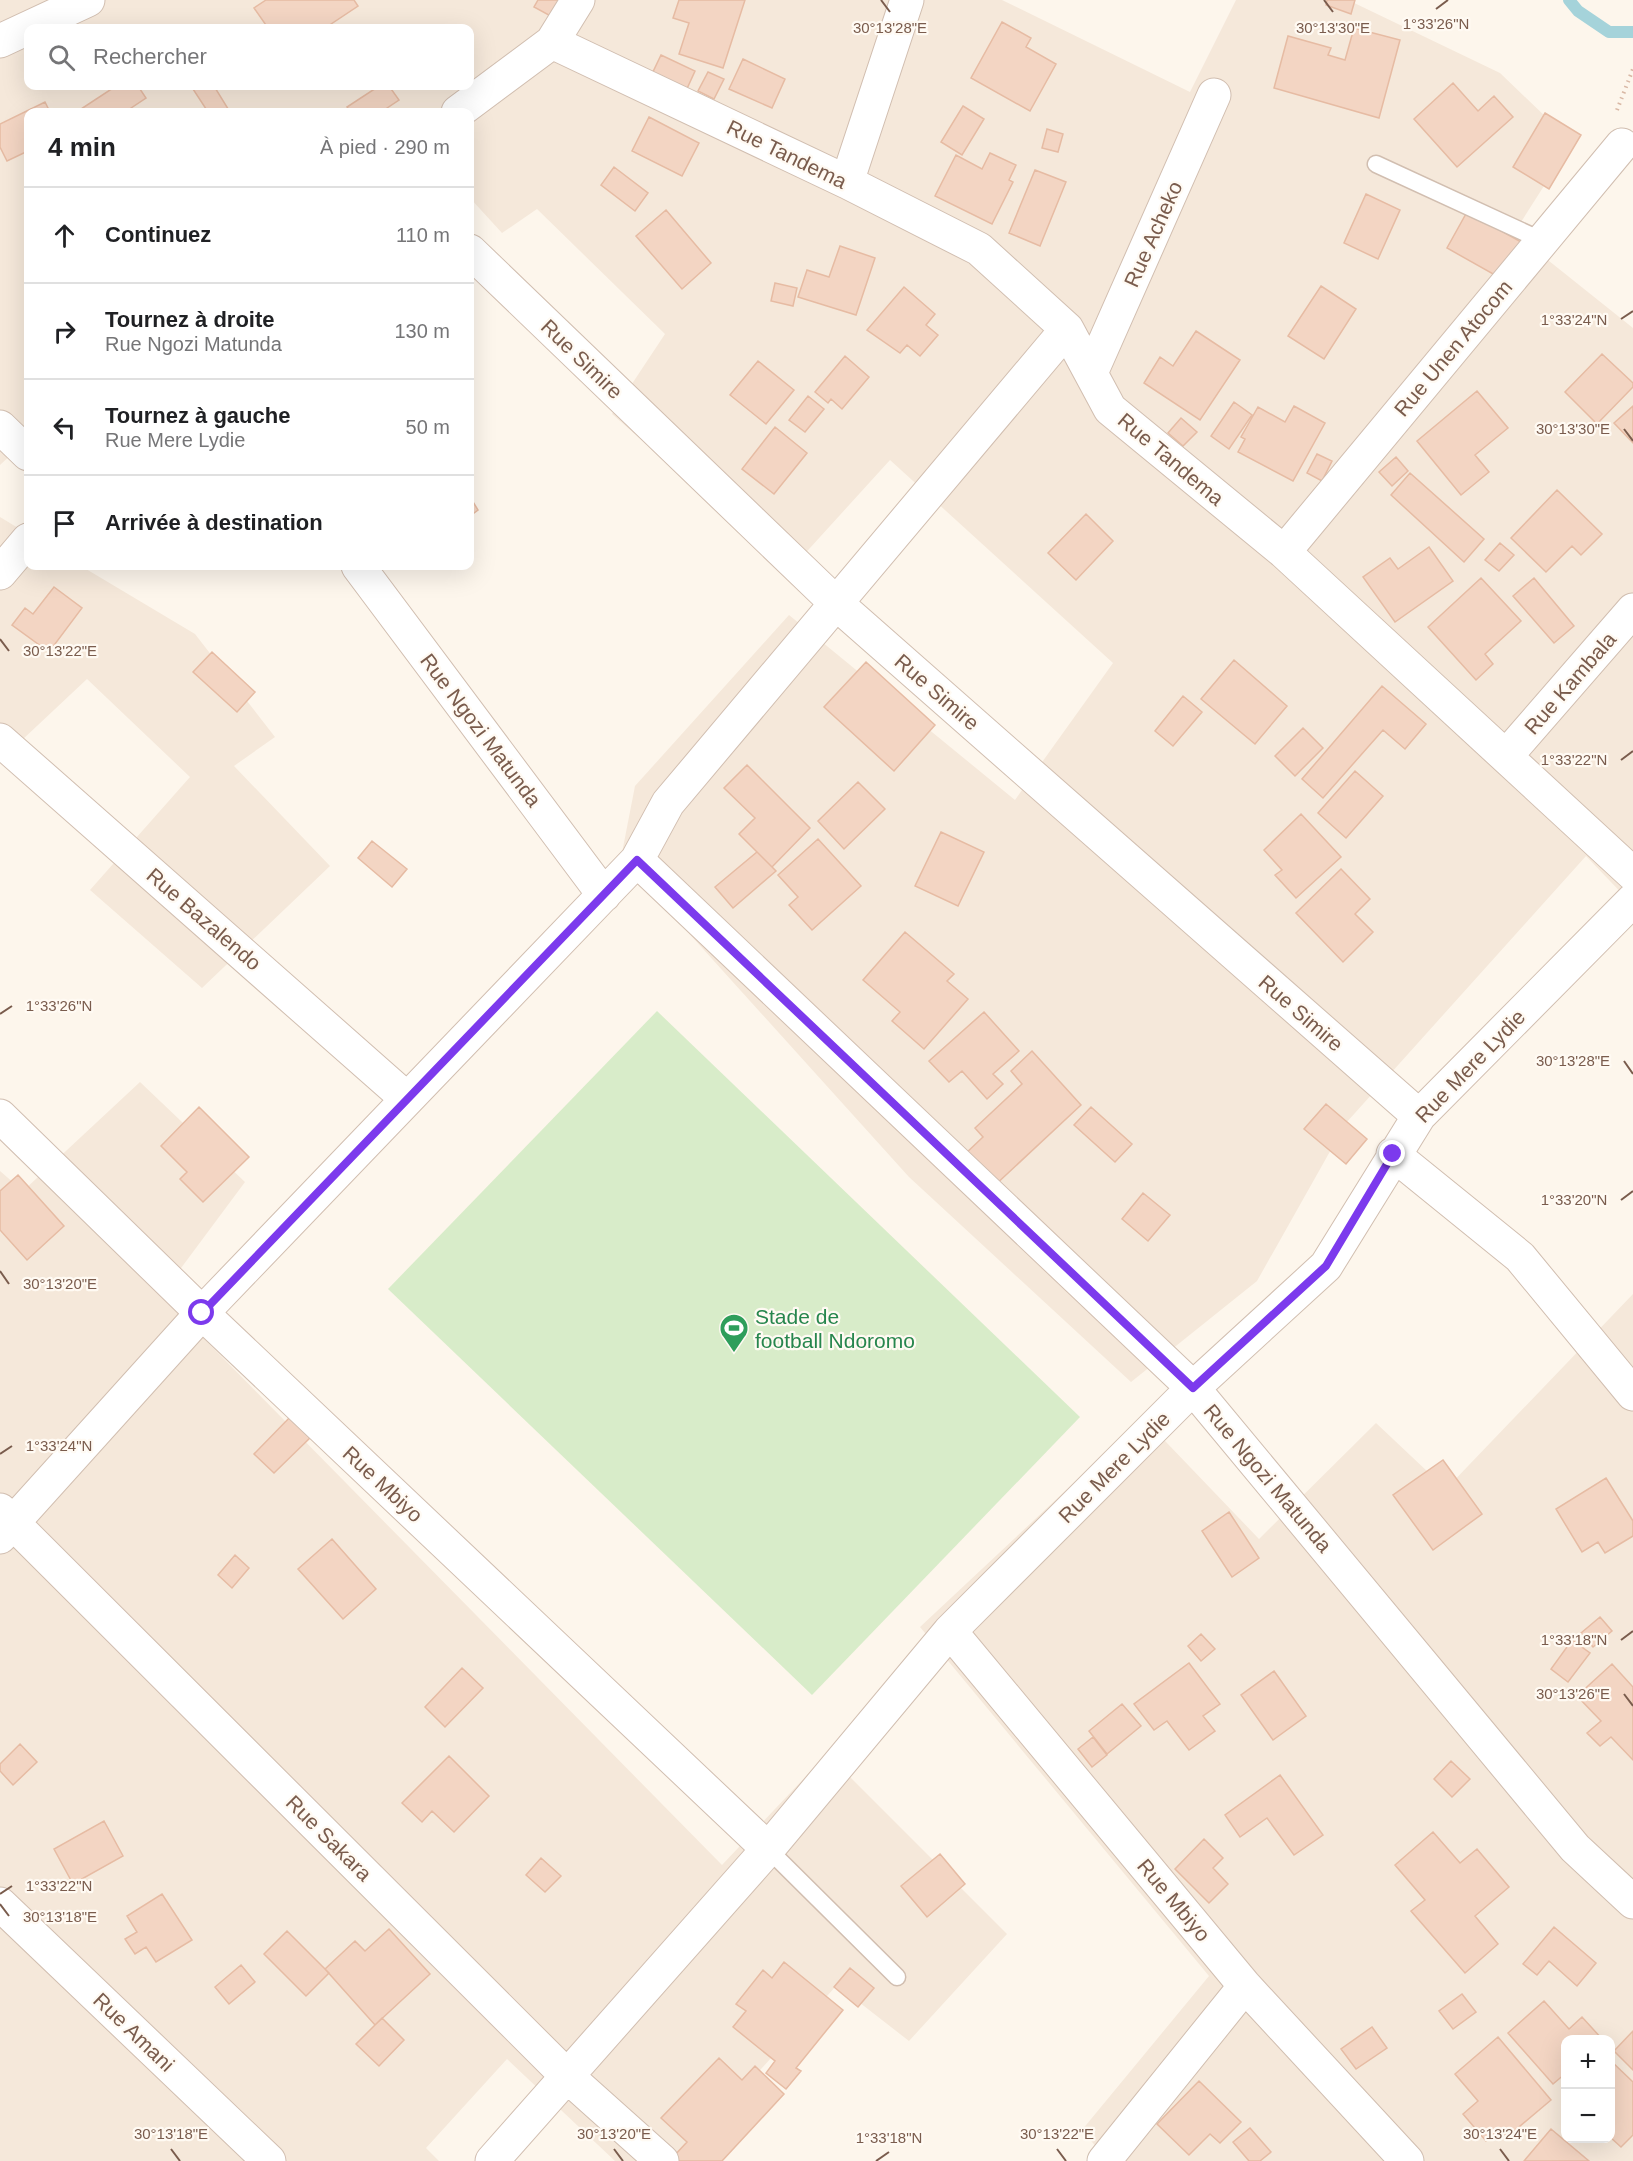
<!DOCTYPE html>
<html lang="fr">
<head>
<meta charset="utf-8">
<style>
	:root { --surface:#fff; --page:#f2f2f2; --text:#202124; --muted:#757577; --line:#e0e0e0 }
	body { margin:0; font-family:Helvetica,sans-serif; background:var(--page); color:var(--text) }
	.controls { position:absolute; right:18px; bottom:18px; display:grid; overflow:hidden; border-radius:12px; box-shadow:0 6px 24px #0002 }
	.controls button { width:54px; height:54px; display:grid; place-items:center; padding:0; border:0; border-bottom:2px solid var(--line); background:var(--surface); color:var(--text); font:30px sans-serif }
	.stop { position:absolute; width:18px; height:18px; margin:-14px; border:4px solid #7c3aed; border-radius:50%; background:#fff }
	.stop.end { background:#7c3aed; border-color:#fff; box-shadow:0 2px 6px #0008 }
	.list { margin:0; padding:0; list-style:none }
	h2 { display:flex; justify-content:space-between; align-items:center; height:78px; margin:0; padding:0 24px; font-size:26px }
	h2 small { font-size:20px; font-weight:400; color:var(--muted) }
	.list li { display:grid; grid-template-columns:39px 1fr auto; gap:18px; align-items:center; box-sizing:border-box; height:96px; padding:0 24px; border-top:2px solid var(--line) }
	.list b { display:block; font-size:22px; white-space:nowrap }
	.list p { margin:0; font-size:20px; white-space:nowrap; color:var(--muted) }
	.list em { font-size:20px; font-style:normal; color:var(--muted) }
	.icon { flex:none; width:33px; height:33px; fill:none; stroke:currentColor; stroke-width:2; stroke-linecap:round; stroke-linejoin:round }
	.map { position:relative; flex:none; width:1633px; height:2161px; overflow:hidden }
	.search { position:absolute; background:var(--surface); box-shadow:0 6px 24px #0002; left:24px; top:24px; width:450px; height:66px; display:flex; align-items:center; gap:15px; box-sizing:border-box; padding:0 21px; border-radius:12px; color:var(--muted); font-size:22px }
	.panel { position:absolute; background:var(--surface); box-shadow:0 6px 24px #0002; left:24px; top:108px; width:450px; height:462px; border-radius:12px }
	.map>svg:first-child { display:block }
	.residential { fill:#f5e8da; fill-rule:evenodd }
	.green { fill:#d8ecc9 }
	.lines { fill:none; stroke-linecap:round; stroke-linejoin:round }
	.stream { stroke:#a5d3da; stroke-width:12 }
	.building { fill:#f3d5c3; stroke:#e6bba3; stroke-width:1.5 }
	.lane-casing { stroke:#d1beb0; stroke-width:19 }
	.street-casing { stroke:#d1beb0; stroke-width:35 }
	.path { stroke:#d9b8a5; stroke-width:4; stroke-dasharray:1.5 4.5; stroke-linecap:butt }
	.lane { stroke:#fff; stroke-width:16 }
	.street { stroke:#fff; stroke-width:33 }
	.route { stroke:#7c3aed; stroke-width:8 }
	.ticks { fill:none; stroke:#7a5c4d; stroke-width:2 }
	.labels { text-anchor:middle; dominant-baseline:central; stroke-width:4.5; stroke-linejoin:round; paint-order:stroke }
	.street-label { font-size:21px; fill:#7a5c4d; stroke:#fffaf3 }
	.leisure-label { font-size:21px; fill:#27864d; stroke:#fffaf3; text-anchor:start }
	.ticks-label { font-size:15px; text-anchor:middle; fill:#7a5c4d; stroke:#fffaf3; stroke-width:4.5; stroke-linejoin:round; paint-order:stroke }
</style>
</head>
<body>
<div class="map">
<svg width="1633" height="2161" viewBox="0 0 1633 2161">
	<rect width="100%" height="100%" fill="#fdf6ec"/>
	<!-- residential -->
	<path class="residential" d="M 0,0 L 1002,0 L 1190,92 L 1236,0 L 1348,0 L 1500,73 L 1572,142 L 1514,233 L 1633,328 L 1633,905 L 1586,856 L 1346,1123 L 1257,1281 L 1131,1382 L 909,1177 L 621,858 L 635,786 L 789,615 L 1015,800 L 1113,663 L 890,460 L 790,570 L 612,414 L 665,334 L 537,209 L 502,233 L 470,198 L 470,112 L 390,112 L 372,93 L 355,112 L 28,112 L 28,439 L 0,465 ZM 28,28 L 470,28 L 470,86 L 28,86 Z
		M 0,517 L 28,534 L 28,566 L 81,566 L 195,634 L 275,737 L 234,766 L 330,866 L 202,988 L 90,890 L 190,777 L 87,679 L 5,756 L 0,751 Z
		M 140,1082 L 245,1182 L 161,1295 L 722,1865 L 827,1754 L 1007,1934 L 909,2041 L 837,1985 L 678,2161 L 615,2161 L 507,2059 L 426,2148 L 439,2161 L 0,2161 L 0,1171 L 23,1191 Z
		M 1633,1294 L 1633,2161 L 1108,2161 L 1082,2130 L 1209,1976 L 920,1627 L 1143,1418 L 1259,1539 L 1376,1423 L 1446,1489 ZM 1566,2040 L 1610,2040 L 1610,2138 L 1566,2138 Z"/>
	<!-- green -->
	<path class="green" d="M 657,1011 L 1080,1417 L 812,1695 L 388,1289 Z"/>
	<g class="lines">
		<!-- stream -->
		<path class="stream" d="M 1569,0 L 1578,11 L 1609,32 L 1633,32"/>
	</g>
	<!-- building -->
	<path class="building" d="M 266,0 L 354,0 L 358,6 L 325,28 L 268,28 L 254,8 Z
		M 538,0 L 566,0 L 556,19 L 534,7 Z
		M 679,0 L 745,0 L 723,68 L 679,54 L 689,23 L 673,18 Z
		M 1327,0 L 1355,0 L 1351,14 L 1326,5 Z
		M 1002,22 L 1031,38 L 1026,47 L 1056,64 L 1030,111 L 971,78 Z
		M 1354,28 L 1400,40 L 1379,118 L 1274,88 L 1288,36 L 1331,48 L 1328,55 L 1345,60 Z
		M 661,55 L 695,71 L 685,93 L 651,76 Z
		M 743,59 L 785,79 L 772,108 L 729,89 Z
		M 708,72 L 724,79 L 714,99 L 698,91 Z
		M 1453,83 L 1478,111 L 1494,96 L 1513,117 L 1457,167 L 1414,119 Z
		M 116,86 L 138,86 L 146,98 L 125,112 L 83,112 L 81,109 Z
		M 191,86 L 214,86 L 230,112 L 208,112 Z
		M 379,86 L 389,86 L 399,100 L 381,112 L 351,112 L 347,107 Z
		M 45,102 L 50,112 L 28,112 L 28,151 L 7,161 L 0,147 L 0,124 Z
		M 963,106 L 984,119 L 962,155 L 941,142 Z
		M 1545,113 L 1581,135 L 1549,189 L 1513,167 Z
		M 649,117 L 699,143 L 682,176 L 632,151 Z
		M 1047,129 L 1063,134 L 1058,152 L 1042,148 Z
		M 990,153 L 1016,165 L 1009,180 L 1013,182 L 992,224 L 935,196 L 956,155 L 982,169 Z
		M 614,167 L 648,193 L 635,211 L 601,185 Z
		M 1035,170 L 1066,182 L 1040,246 L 1009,233 Z
		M 1366,194 L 1400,210 L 1378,259 L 1344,243 Z
		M 666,210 L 711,263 L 682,289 L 636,236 Z
		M 1467,212 L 1523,243 L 1502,279 L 1447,248 Z
		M 840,246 L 875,258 L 856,315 L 798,297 L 807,270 L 829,277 Z
		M 775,283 L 797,288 L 793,306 L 771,301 Z
		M 1321,286 L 1356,309 L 1324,359 L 1288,336 Z
		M 904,287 L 935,314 L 926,325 L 938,335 L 920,356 L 907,345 L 900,353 L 867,330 Z
		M 1196,331 L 1240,360 L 1200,420 L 1144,383 L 1160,357 L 1173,366 Z
		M 1602,354 L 1633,383 L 1633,387 L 1597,424 L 1565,392 Z
		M 845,356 L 869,377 L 842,409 L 831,399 L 828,403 L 815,392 Z
		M 758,361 L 794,390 L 766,424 L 730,395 Z
		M 1477,391 L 1508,428 L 1475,455 L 1489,472 L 1461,495 L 1417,441 Z
		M 808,396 L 824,409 L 805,432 L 789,420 Z
		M 1234,402 L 1252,415 L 1229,449 L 1211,436 Z
		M 1294,406 L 1325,423 L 1293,481 L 1238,452 L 1245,439 L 1241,437 L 1258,407 L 1285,422 Z
		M 1633,406 L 1633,443 L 1614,423 Z
		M 1181,418 L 1197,432 L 1183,446 L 1168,433 Z
		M 775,427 L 807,453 L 774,494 L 742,469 Z
		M 1317,454 L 1332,461 L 1322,481 L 1307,473 Z
		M 1396,457 L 1408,471 L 1392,486 L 1379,472 Z
		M 1410,473 L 1484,539 L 1464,562 L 1391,495 Z
		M 1557,490 L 1602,534 L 1581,555 L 1572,546 L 1546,572 L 1511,538 Z
		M 470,497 L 478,510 L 470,516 Z
		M 1086,514 L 1113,541 L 1076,580 L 1048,553 Z
		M 1500,543 L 1514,555 L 1499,571 L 1485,560 Z
		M 1429,547 L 1453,581 L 1395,622 L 1363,577 L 1390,558 L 1398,569 Z
		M 1481,578 L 1521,621 L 1485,654 L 1493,664 L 1476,680 L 1428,627 Z
		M 1534,578 L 1574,626 L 1554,643 L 1513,596 Z
		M 54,587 L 82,608 L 49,652 L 12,625 L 25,608 L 33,614 Z
		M 212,652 L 255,692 L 237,712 L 193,672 Z
		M 1234,660 L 1287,706 L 1255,744 L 1201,699 Z
		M 866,662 L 935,725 L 894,771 L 824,707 Z
		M 1382,686 L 1426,724 L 1405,749 L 1383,730 L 1323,798 L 1302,779 Z
		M 1183,696 L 1202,712 L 1173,746 L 1155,731 Z
		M 1303,728 L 1323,748 L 1295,776 L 1275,756 Z
		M 747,765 L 810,828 L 772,867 L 739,834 L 755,818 L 724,788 Z
		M 1355,771 L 1383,796 L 1346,838 L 1318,813 Z
		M 858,782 L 885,809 L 844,849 L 818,821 Z
		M 1301,814 L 1341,857 L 1296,898 L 1275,875 L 1282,870 L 1264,850 Z
		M 941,832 L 984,852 L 958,906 L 915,886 Z
		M 818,839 L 861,886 L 812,930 L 789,905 L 798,897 L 778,875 Z
		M 372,841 L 407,869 L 392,887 L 358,858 Z
		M 757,852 L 776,871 L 733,908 L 715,887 Z
		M 1341,869 L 1370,899 L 1355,914 L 1373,932 L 1343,962 L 1296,913 Z
		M 905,932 L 954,974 L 947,981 L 968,999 L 924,1049 L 892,1021 L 900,1012 L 863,980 Z
		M 984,1012 L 1019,1051 L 993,1074 L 1003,1084 L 987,1099 L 962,1071 L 949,1082 L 929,1061 Z
		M 1032,1051 L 1081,1105 L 992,1188 L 963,1156 L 983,1137 L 975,1128 L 1022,1084 L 1011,1071 Z
		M 1326,1104 L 1367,1139 L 1346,1164 L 1304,1129 Z
		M 199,1107 L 249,1157 L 203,1202 L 180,1179 L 187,1172 L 161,1146 Z
		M 1091,1107 L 1132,1144 L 1115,1162 L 1074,1125 Z
		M 18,1175 L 64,1226 L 27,1260 L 0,1230 L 0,1191 Z
		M 1143,1193 L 1170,1215 L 1148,1241 L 1122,1219 Z
		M 292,1415 L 313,1435 L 274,1473 L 254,1454 Z
		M 1443,1460 L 1482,1514 L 1433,1550 L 1393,1495 Z
		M 1606,1478 L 1633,1521 L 1633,1536 L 1605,1553 L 1598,1542 L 1582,1552 L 1556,1509 Z
		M 1229,1512 L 1259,1558 L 1232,1577 L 1202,1531 Z
		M 332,1539 L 376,1589 L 343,1619 L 298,1569 Z
		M 235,1555 L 249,1568 L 232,1588 L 218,1575 Z
		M 1600,1617 L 1612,1631 L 1593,1647 L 1581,1633 Z
		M 1201,1634 L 1215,1649 L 1201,1661 L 1188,1646 Z
		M 1572,1640 L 1590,1653 L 1568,1682 L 1551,1669 Z
		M 1189,1663 L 1220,1704 L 1203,1716 L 1215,1731 L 1189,1750 L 1167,1721 L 1154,1730 L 1134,1704 Z
		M 1612,1664 L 1633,1687 L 1633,1760 L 1611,1737 L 1600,1746 L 1587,1733 L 1601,1721 L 1577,1696 Z
		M 462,1668 L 483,1688 L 445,1727 L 425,1707 Z
		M 1274,1671 L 1306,1716 L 1273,1740 L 1241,1695 Z
		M 1122,1704 L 1141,1726 L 1107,1754 L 1089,1731 Z
		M 1093,1737 L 1107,1755 L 1092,1767 L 1078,1749 Z
		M 20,1744 L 37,1762 L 13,1785 L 0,1771 L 0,1764 Z
		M 449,1756 L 489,1796 L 454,1832 L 432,1811 L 422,1822 L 402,1803 Z
		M 1451,1761 L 1470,1779 L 1452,1797 L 1434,1779 Z
		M 1280,1775 L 1323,1835 L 1294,1855 L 1267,1818 L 1240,1837 L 1225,1815 Z
		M 104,1821 L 123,1856 L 73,1884 L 54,1849 Z
		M 1433,1832 L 1460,1863 L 1477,1849 L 1509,1887 L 1475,1916 L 1498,1944 L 1465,1973 L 1411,1911 L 1425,1900 L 1395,1865 Z
		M 1204,1839 L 1223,1858 L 1213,1868 L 1228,1884 L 1209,1903 L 1175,1869 Z
		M 940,1854 L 965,1884 L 927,1917 L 901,1886 Z
		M 541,1858 L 561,1876 L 545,1892 L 526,1875 Z
		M 162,1894 L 192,1940 L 156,1962 L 146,1947 L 135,1954 L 125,1939 L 137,1932 L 127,1916 Z
		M 1554,1927 L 1596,1963 L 1577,1986 L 1549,1961 L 1537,1975 L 1523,1964 Z
		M 389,1929 L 430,1974 L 375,2025 L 325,1969 L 355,1941 L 365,1951 Z
		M 287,1931 L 329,1973 L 306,1996 L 264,1954 Z
		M 784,1962 L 843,2010 L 796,2068 L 801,2071 L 786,2089 L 766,2073 L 775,2061 L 733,2027 L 746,2011 L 736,2004 L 763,1970 L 772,1978 Z
		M 241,1965 L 255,1982 L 229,2004 L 215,1987 Z
		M 850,1968 L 874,1988 L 858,2007 L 834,1987 Z
		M 1462,1994 L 1476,2012 L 1453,2029 L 1439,2011 Z
		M 1544,2001 L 1569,2029 L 1582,2017 L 1603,2040 L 1566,2040 L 1566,2073 L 1553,2084 L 1508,2033 Z
		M 382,2018 L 404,2040 L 379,2066 L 356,2044 Z
		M 1372,2027 L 1387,2048 L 1356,2069 L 1341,2049 Z
		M 1633,2031 L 1633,2070 L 1614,2051 Z
		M 1498,2037 L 1551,2100 L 1507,2137 L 1500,2128 L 1486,2141 L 1463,2114 L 1478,2101 L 1455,2074 Z
		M 719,2058 L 742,2080 L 755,2066 L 784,2094 L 722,2161 L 677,2161 L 673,2157 L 687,2142 L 661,2118 Z
		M 1610,2060 L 1633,2082 L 1633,2135 L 1621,2147 L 1610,2137 Z
		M 1199,2081 L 1241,2122 L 1220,2143 L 1210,2134 L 1189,2155 L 1157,2124 Z
		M 1250,2128 L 1271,2152 L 1260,2161 L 1249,2161 L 1233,2142 Z
		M 1551,2129 L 1589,2161 L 1524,2161 Z"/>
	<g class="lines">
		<!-- lane casing -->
		<g class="lane-casing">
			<path id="lane" d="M 1376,164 L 1543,241
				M 768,1849 L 897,1977"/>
		</g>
		<!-- street casing -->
		<g class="street-casing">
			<path id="street" d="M 0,41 L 88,0
				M 552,42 L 847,182 L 979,249 L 1067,329 L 1110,409 L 1284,552 L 1633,874
				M 458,112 L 552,42 L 578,0
				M 847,182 L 907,0
				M 470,251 L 837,604 L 1419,1116
				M 1091,373 L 1214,95
				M 0,427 L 28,454
				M 1284,552 L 1622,145
				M 358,566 L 604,895
				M 0,573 L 28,540
				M 0,740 L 407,1099
				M 1507,755 L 1633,610
				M 637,860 L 1193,1388 L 1575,1848 L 1633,1902
				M 0,1116 L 202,1313 L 768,1849
				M 1393,1154 L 1520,1257 L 1633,1394
				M 0,1510 L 567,2076 L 662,2161
				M 0,1537 L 202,1313 L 637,860 L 668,803 L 1067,329
				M 950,1631 L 1245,1986 L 1407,2161
				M 0,1904 L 269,2161
				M 492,2161 L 768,1849 L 950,1631 L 1193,1388 L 1326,1266 L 1419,1116 L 1633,900
				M 1104,2161 L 1245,1986"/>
		</g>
		<!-- path -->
		<path class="path" d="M 1617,110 L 1633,69"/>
		<!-- lane -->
		<use href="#lane" class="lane"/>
		<!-- street -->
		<use href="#street" class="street"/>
	</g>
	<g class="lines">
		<!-- route -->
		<path class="route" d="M 202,1313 L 637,860 L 1193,1388 L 1326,1266 L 1393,1154"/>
	</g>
	<!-- ticks -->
	<path class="ticks" d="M 881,0 L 890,12M 1324,0 L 1333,12M 1436,9 L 1448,0M 1621,319 L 1633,311M 1624,429 L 1633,441M 0,639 L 9,651M 1621,760 L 1633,751M 0,1014 L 12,1006M 1624,1061 L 1633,1074M 1621,1200 L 1633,1191M 0,1271 L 9,1284M 0,1454 L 12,1446M 1621,1640 L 1633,1631M 1624,1694 L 1633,1706M 0,1894 L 12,1886M 0,1904 L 9,1916M 171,2149 L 180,2161M 614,2149 L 623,2161M 1057,2149 L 1066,2161M 1500,2149 L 1509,2161M 876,2161 L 889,2152"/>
	<!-- icons -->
	<defs>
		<g id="stadium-pin" transform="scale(1.5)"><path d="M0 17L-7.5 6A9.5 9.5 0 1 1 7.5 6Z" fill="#2e9e5b" stroke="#fffaf3"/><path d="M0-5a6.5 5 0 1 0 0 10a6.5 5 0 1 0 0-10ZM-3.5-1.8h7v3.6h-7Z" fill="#fff"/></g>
	</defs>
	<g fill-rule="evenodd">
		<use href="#stadium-pin" x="734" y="1328"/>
	</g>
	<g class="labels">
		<!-- street labels -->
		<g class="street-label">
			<text transform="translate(787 154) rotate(26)">Rue Tandema</text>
			<text transform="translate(1153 234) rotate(-66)">Rue Acheko</text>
			<text transform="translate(1453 348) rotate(-50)">Rue Unen Atocom</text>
			<text transform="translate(582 359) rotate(44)">Rue Simire</text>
			<text transform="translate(1171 459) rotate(40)">Rue Tandema</text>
			<text transform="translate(1570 683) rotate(-49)">Rue Kambala</text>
			<text transform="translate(937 692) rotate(41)">Rue Simire</text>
			<text transform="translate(481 730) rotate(53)">Rue Ngozi Matunda</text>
			<text transform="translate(204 919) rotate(41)">Rue Bazalendo</text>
			<text transform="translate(1301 1013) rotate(41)">Rue Simire</text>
			<text transform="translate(1470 1066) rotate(-46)">Rue Mere Lydie</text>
			<text transform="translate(1114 1467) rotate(-45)">Rue Mere Lydie</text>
			<text transform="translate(1268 1478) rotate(50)">Rue Ngozi Matunda</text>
			<text transform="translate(383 1484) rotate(43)">Rue Mbiyo</text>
			<text transform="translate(329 1838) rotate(45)">Rue Sakara</text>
			<text transform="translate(1174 1900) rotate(50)">Rue Mbiyo</text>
			<text transform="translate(134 2032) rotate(44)">Rue Amani</text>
		</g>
		<!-- leisure labels -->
		<g class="leisure-label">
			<text x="755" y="1316">Stade de<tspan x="755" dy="24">football Ndoromo</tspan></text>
		</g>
	</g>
	<g class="ticks-label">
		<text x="1436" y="29">1°33'26"N</text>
		<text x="890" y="33">30°13'28"E</text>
		<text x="1333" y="33">30°13'30"E</text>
		<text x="1574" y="325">1°33'24"N</text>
		<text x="1573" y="434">30°13'30"E</text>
		<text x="60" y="656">30°13'22"E</text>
		<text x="1574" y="765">1°33'22"N</text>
		<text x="59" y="1011">1°33'26"N</text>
		<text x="1573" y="1066">30°13'28"E</text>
		<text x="1574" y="1205">1°33'20"N</text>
		<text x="60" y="1289">30°13'20"E</text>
		<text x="59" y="1451">1°33'24"N</text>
		<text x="1574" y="1645">1°33'18"N</text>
		<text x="1573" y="1699">30°13'26"E</text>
		<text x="59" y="1891">1°33'22"N</text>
		<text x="60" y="1922">30°13'18"E</text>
		<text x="171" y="2139">30°13'18"E</text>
		<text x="614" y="2139">30°13'20"E</text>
		<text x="1057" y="2139">30°13'22"E</text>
		<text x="1500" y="2139">30°13'24"E</text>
		<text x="889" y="2143">1°33'18"N</text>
	</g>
</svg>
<div class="controls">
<button>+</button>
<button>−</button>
</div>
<div class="stop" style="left:202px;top:1313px"></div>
<div class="stop end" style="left:1393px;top:1154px"></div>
<div class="search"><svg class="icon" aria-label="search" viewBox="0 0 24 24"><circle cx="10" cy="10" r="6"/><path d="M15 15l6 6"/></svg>Rechercher</div>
<section class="panel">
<h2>4 min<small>À pied · 290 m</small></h2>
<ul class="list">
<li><svg class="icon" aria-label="ahead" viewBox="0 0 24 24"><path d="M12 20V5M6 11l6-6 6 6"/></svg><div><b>Continuez</b></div><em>110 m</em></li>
<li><svg class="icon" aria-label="right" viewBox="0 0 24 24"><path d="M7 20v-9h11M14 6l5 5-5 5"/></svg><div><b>Tournez à droite</b><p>Rue Ngozi Matunda</p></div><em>130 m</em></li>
<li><svg class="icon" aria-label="left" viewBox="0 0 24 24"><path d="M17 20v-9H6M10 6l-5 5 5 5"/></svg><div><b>Tournez à gauche</b><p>Rue Mere Lydie</p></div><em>50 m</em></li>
<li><svg class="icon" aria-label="arrive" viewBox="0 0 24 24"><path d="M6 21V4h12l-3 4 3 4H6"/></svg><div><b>Arrivée à destination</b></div></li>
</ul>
</section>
</div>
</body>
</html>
